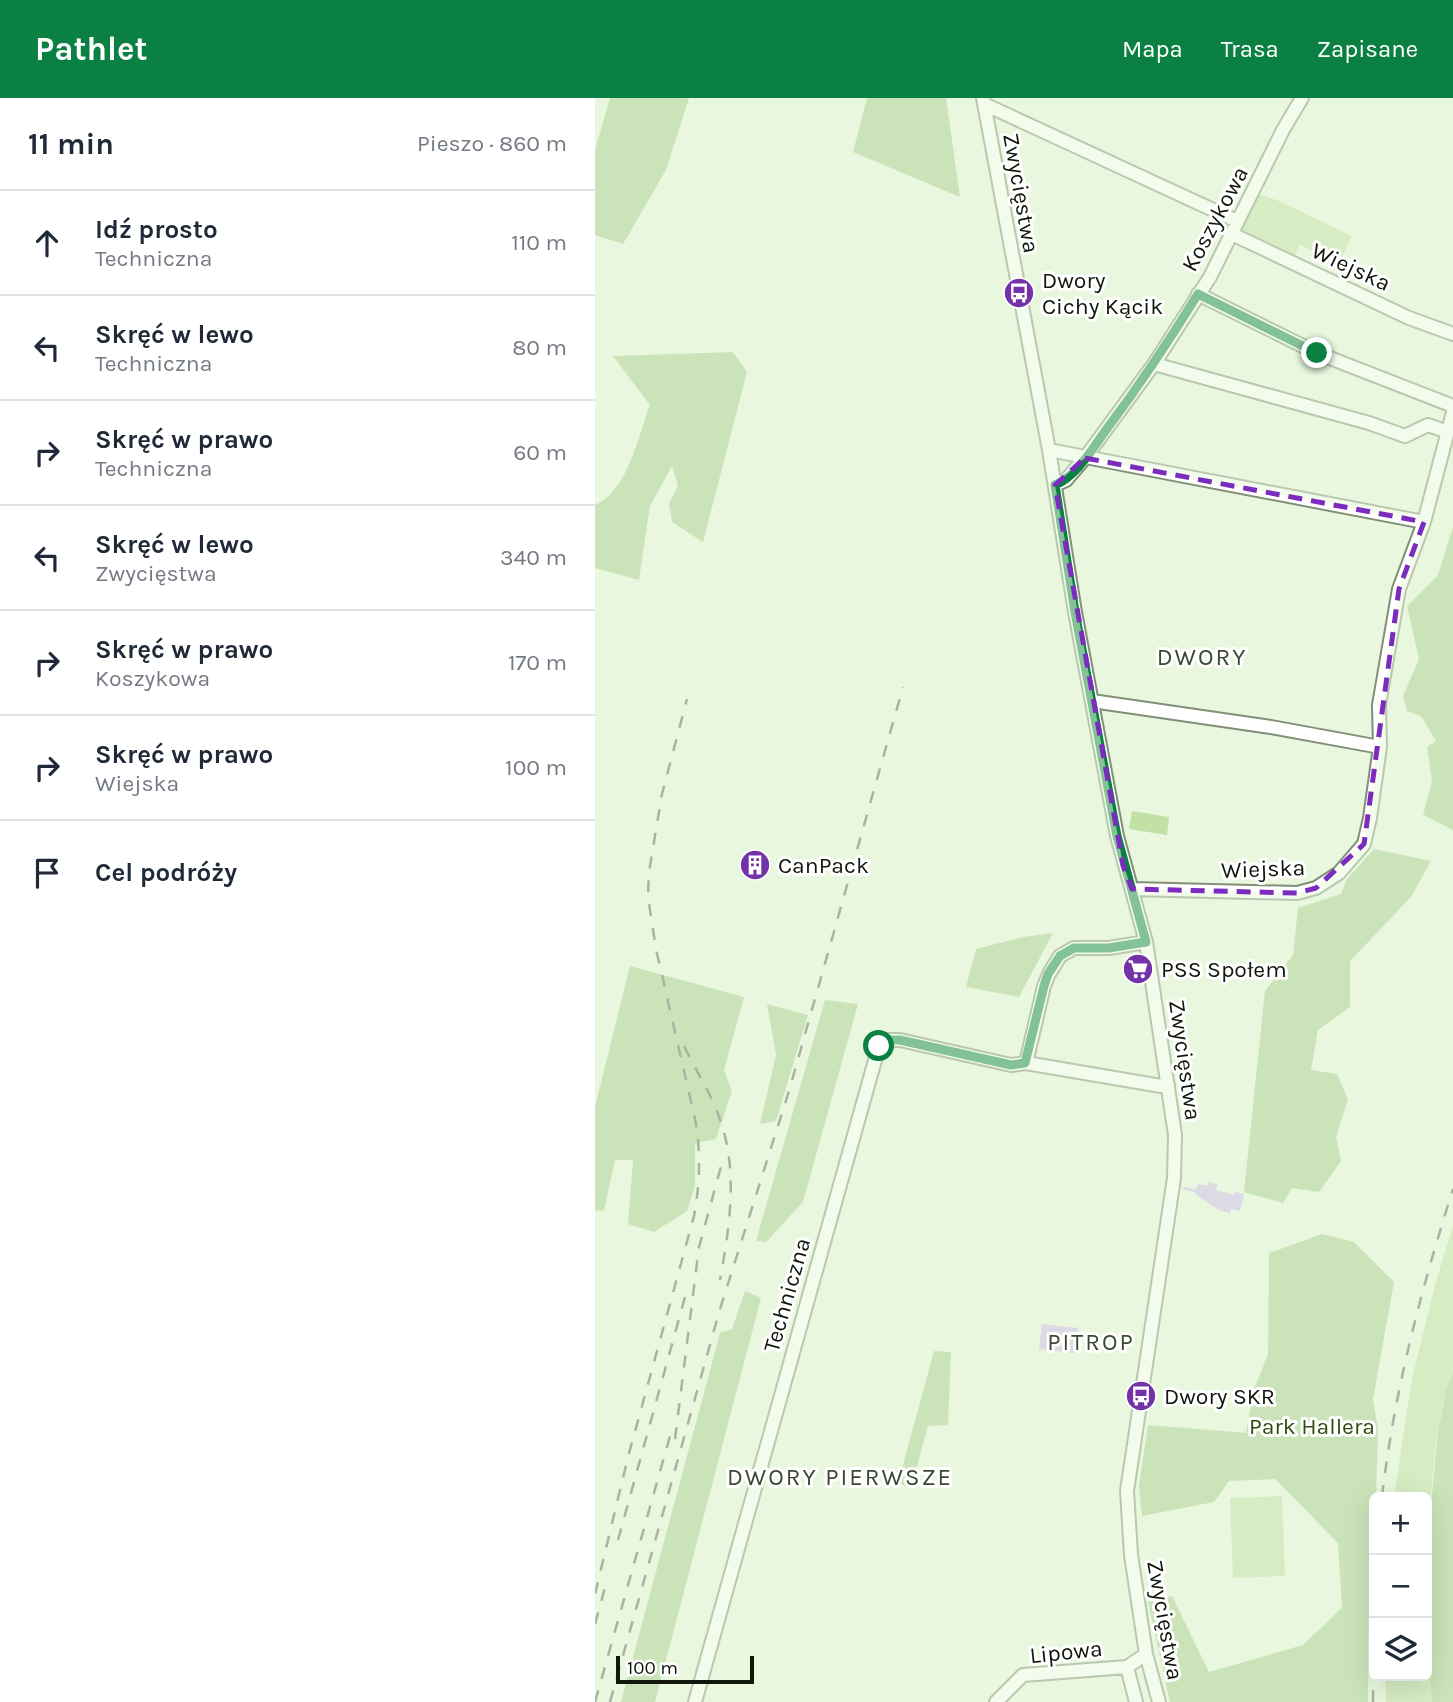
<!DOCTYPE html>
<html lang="pl">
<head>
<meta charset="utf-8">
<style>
	:root { --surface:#fff; --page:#f2f2f3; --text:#1f2937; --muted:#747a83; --line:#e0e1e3; --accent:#0b8043 }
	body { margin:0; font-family:Karla,sans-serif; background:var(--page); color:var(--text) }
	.controls { position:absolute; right:21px; bottom:21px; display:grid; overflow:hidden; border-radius:10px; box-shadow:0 7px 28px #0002 }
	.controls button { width:63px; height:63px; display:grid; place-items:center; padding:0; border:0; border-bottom:2px solid var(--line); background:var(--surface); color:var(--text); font:35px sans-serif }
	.scale { position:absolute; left:21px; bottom:18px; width:138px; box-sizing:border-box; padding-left:7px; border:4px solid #11160d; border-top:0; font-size:19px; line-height:24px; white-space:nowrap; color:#11160d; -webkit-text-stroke:5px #fff; paint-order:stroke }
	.stop { position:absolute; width:21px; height:21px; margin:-16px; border:5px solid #0b8043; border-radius:50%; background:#fff }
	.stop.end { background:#0b8043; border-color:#fff; box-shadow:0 2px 7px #0008 }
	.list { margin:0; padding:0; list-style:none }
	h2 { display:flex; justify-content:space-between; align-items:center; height:91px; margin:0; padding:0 28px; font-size:30px }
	h2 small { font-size:23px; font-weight:400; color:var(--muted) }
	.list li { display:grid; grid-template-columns:46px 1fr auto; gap:21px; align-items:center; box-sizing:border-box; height:105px; padding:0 28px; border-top:2px solid var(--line) }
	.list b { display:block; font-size:26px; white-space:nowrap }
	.list p { margin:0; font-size:23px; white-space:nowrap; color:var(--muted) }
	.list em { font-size:23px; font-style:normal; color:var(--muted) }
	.icon { flex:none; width:38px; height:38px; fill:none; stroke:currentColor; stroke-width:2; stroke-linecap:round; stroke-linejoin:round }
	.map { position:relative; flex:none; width:858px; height:1604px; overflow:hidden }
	header { display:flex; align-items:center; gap:42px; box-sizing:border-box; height:98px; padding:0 35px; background:var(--accent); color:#fff }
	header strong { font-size:33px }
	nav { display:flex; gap:38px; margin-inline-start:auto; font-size:24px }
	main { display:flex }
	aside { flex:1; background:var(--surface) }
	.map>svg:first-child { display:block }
	.green { fill:#c1e1a6 }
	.forest { fill:#a9ca8e }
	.water { fill:#d0b3f0 }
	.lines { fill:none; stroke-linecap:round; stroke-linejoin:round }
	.stream { stroke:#d0b3f0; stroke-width:2.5 }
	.minor-casing { stroke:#828f77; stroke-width:16 }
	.minor { stroke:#fff; stroke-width:12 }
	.rail { stroke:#5a6254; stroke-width:2.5; stroke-dasharray:12 12; stroke-linecap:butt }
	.route { stroke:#0b8043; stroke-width:9 }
	.marked { fill:none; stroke:#7b2cbf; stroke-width:5; stroke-dasharray:14 9; stroke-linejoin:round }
	.labels { text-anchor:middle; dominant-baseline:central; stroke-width:6; stroke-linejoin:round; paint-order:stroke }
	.street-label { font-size:23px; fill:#11160d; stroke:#fff }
	.poi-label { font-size:23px; fill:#11160d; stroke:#fff; text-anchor:start }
	.park-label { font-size:23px; fill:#2e4b0b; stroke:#fff }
	.neighbourhood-label { font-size:24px; letter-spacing:2px; fill:#3c4832; stroke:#fff }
</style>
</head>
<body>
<header>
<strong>Pathlet</strong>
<nav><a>Mapa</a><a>Trasa</a><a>Zapisane</a></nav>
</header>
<main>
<aside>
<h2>11 min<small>Pieszo · 860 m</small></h2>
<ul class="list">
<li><svg class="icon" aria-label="ahead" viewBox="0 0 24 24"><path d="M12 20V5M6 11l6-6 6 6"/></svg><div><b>Idź prosto</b><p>Techniczna</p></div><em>110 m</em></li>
<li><svg class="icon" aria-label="left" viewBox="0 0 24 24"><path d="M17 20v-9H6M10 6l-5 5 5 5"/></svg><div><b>Skręć w lewo</b><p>Techniczna</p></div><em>80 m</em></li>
<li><svg class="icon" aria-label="right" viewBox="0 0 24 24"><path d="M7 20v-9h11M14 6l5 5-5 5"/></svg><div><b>Skręć w prawo</b><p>Techniczna</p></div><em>60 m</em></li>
<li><svg class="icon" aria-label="left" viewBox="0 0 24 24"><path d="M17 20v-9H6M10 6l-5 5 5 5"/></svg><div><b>Skręć w lewo</b><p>Zwycięstwa</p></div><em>340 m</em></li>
<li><svg class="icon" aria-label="right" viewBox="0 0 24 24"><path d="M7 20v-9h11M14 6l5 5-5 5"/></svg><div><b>Skręć w prawo</b><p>Koszykowa</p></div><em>170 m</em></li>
<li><svg class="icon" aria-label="right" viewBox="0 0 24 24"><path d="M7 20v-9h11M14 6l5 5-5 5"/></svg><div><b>Skręć w prawo</b><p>Wiejska</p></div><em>100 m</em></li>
<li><svg class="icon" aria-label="arrive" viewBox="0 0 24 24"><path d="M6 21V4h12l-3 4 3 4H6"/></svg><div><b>Cel podróży</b></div></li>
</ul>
</aside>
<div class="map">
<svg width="858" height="1604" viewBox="0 0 858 1604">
	<rect width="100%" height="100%" fill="#e8f7dd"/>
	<!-- green -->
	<path class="green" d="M 667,97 L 684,103 L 757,138 L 744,165 L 705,147 L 697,162 L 646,135 L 645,130 L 661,98 Z
		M 537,713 L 574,719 L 572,737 L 534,731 Z
		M 858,1128 L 858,1275 C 838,1319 837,1400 832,1450 L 832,1399 L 799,1399 L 817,1280 L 841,1183 Z
		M 687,1398 L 690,1478 L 638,1480 L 635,1400 Z
		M 832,1488 L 837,1604 L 791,1604 L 791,1578 L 832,1578 Z"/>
	<!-- forest -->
	<path class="forest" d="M 15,0 L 94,0 L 71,72 L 28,146 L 0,137 L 0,52 Z
		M 272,0 L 351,0 L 365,99 L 258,54 Z
		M 138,254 L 152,274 L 108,444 L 77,424 L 74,406 L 83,388 L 77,368 L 55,408 L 44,482 L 0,470 L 0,407 C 33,393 43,338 55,307 L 18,258 Z
		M 858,429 L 858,732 L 828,717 L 837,684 L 832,649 L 841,643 L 826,618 L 812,613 L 808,598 L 824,561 L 812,508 L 843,477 Z
		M 779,751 L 836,763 L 816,799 L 755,863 L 755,909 L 723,932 L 716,972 L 742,976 L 753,1001 L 741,1039 L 746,1063 L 724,1094 L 697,1090 L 688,1105 L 649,1094 L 670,893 L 698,857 L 703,810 L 746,796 L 752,781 Z
		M 458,835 L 424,899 L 371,889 L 381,851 L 428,839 Z
		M 35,868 L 149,899 L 129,972 L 137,993 L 121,1041 L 100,1045 L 100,1088 L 92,1113 L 59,1134 L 33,1126 L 38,1062 L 20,1062 L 9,1113 L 0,1112 L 0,1009 Z
		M 230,902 L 263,906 L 208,1104 L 171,1144 L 161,1143 Z
		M 172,906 L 213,917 L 181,1023 L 165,1026 L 181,957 Z
		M 727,1136 L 759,1144 L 799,1184 L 778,1301 L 783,1331 L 781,1399 L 779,1399 L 779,1433 L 774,1483 L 773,1604 L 575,1604 L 553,1504 L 577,1498 L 614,1574 L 708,1547 L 747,1510 L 743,1445 L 680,1381 L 634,1383 L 619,1404 L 547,1418 L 544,1388 L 553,1327 L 651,1335 L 659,1291 L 673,1256 L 674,1155 Z
		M 150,1193 L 166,1200 L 60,1604 L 26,1604 L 125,1235 L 137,1231 Z
		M 339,1253 L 356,1254 L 353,1327 L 333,1328 L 316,1390 L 303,1385 Z
		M 858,1275 L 858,1604 L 837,1604 L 834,1562 L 832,1450 L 843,1333 L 851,1291 Z"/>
	<!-- water -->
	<path class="water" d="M 614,1084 L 622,1086 L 621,1092 L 639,1097 L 640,1094 L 649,1096 L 645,1113 L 636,1111 L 635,1115 L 624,1112 L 600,1096 L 603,1086 L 612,1088 Z
		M 447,1226 L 483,1230 L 480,1255 L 444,1251 Z"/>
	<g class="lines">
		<!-- stream -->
		<path class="stream" d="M 589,1090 L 601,1093"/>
		<!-- minor casing -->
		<g class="minor-casing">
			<path id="minor" d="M 388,0 L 454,352 L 480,514 L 522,738 L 551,844 L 580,1037 L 579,1080 L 532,1393 L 536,1457 L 551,1556 L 564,1604
				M 389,6 L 642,123
				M 637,136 L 814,220 L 858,236
				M 603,196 L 722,255 L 858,308
				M 559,266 L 774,325 L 810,338 L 833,327 L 853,334
				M 454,352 L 829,424
				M 460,387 L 471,382 L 490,360 L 559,266 L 615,179 L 688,32 L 707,0
				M 497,603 L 676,629 L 785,649
				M 537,791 L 702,795 L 721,790 L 744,775 L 769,746 L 775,720 L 785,649 L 784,607 L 804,491 L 829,424 L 858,314
				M 431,965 L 566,988 L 573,987
				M 532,1569 L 541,1604
				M 100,1604 L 284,948 L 292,942 L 305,942 L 416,967 L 431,965 L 449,888 L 454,876 L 465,858 L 479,850 L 514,850 L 551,844
				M 401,1604 L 428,1577 L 532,1569 L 551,1556"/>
		</g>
		<!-- minor -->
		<use href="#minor" class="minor"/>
		<!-- rail -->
		<path class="rail" d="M 89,948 C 100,971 114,992 123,1016 C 144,1070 135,1126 125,1182
			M 80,1341 L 104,1149 L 127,1065
			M 787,1399 C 799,1294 826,1192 858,1091
			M 23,1442 L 90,1199
			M 0,1496 L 33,1359 L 99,1118 C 105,1085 106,1054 100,1021 L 61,851 L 53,799 L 54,774 L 67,696 L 92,601
			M 0,1526 L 11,1486
			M 0,1604 L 77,1331
			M 15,1604 L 125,1211 L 194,993 L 308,589
			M 778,1604 L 779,1497"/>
	</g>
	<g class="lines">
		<!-- route -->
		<path class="route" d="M 284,948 L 292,942 L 305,942 L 416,967 L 430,965 L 449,888 L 453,876 L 465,858 L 479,850 L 514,850 L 551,844 L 522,738 L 480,514 L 460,387 C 482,378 497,351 511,332 C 544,288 574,243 603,196 L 722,255"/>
	</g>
	<!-- marked area -->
	<path d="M0 0H858V1604H0ZM 490,360 L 829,424 L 804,491 L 769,746 L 721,790 L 702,795 L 537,791 L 528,767 L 460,387 Z" fill="#e8f7dd" fill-opacity=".55" fill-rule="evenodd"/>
	<path class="marked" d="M 490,360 L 829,424 L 804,491 L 769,746 L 721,790 L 702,795 L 537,791 L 528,767 L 460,387 Z"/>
	<!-- icons -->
	<defs>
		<g id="bus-disc" transform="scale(1.575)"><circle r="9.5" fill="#7332a7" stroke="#fff"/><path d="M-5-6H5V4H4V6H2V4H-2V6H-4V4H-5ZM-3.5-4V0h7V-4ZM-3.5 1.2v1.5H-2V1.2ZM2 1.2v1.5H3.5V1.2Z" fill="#fff"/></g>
		<g id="building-disc" transform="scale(1.575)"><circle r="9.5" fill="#7332a7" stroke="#fff"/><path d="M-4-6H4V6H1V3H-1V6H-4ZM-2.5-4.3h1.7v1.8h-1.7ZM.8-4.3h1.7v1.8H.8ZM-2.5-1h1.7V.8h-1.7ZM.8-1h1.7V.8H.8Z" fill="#fff"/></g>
		<g id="supermarket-disc" transform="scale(1.575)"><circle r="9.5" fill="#7332a7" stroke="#fff"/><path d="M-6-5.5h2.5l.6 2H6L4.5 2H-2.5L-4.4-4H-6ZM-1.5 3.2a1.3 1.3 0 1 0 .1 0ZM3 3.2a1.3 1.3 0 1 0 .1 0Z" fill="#fff"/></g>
	</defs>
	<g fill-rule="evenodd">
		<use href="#bus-disc" x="424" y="195"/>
		<use href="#building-disc" x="160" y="767"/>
		<use href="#supermarket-disc" x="543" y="871"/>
		<use href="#bus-disc" x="546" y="1298"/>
	</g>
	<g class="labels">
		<!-- street labels -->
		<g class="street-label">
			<text transform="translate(426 95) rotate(80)">Zwycięstwa</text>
			<text transform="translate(620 121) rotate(-62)">Koszykowa</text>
			<text transform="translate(756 169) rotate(25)">Wiejska</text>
			<text transform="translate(668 771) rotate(-2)">Wiejska</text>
			<text transform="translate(590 962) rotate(82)">Zwycięstwa</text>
			<text transform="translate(192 1197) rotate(-74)">Techniczna</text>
			<text transform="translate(570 1522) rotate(80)">Zwycięstwa</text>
			<text transform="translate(471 1554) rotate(-6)">Lipowa</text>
		</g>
		<!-- poi labels -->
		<g class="poi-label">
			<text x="447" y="182">Dwory<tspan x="447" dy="26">Cichy Kącik</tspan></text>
			<text x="183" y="767">CanPack</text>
			<text x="566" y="871">PSS Społem</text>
			<text x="569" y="1298">Dwory SKR</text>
		</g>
		<!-- park labels -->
		<g class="park-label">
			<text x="717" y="1328">Park Hallera</text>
		</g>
		<!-- neighbourhood labels -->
		<g class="neighbourhood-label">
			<text x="607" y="559">DWORY</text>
			<text x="496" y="1244">PITROP</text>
			<text x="245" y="1379">DWORY PIERWSZE</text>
		</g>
	</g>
</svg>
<div class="controls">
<button>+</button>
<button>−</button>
<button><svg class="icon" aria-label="layers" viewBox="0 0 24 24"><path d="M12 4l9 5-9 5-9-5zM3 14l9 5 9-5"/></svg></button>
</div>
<div class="scale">100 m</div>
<div class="stop" style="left:284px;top:948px"></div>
<div class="stop end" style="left:722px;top:255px"></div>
</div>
</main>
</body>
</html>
